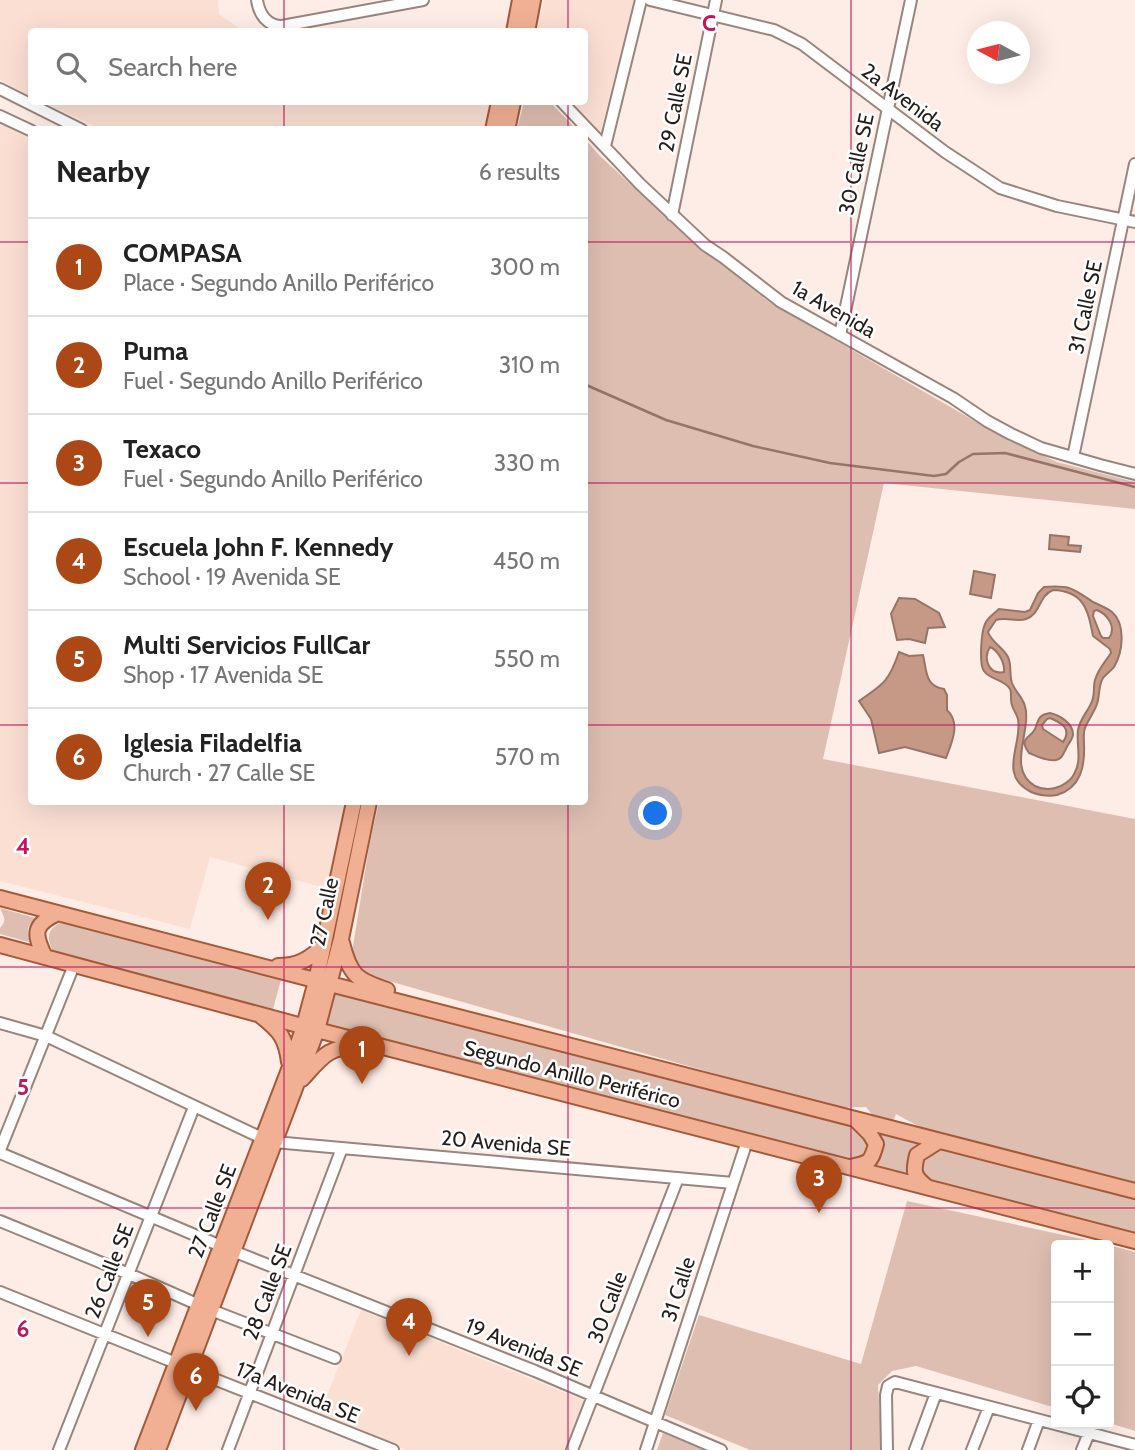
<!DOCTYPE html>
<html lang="en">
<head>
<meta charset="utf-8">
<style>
	:root { --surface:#fff; --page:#f2f2f2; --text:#222; --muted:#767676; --line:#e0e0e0; --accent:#ac4815 }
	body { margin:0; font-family:Cabin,sans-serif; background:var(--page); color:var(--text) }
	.controls { position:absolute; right:21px; bottom:21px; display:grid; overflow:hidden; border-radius:7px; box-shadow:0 7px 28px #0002 }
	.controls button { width:63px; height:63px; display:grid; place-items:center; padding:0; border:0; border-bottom:2px solid var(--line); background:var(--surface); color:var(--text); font:35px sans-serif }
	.compass { position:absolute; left:967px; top:21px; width:63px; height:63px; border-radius:50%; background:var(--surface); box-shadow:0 7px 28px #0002; rotate:277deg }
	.you { position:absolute; left:656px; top:814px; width:24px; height:24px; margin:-18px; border:5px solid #fff; border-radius:50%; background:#1a73e8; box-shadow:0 0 0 10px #1a73e833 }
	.badge { display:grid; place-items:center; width:46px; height:46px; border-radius:50%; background:var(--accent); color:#fff; font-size:23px; font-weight:700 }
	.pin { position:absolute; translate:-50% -58px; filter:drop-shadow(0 2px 4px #0008) }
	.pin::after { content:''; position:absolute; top:37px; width:24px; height:21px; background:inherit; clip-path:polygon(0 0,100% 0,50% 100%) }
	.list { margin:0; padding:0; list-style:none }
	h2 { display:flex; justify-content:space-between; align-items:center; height:91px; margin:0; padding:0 28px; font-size:30px }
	h2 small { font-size:23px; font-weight:400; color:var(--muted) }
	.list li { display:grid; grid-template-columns:46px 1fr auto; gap:21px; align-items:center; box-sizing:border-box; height:98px; padding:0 28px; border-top:2px solid var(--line) }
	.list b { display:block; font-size:26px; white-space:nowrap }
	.list p { margin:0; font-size:23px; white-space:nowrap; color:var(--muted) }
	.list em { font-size:23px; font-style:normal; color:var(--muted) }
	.icon { flex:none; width:38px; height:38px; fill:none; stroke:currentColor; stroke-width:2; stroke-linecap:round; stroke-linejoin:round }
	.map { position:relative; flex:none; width:1135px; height:1450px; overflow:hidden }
	.search { position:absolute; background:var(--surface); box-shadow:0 7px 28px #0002; left:28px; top:28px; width:560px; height:77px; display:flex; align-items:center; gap:18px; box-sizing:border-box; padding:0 24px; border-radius:7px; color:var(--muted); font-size:26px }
	.panel { position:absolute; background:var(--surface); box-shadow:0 7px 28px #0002; left:28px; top:126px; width:560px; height:679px; border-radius:7px }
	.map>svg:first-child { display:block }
	.built { fill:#fbdfd3 }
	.green { fill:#debeb1 }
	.water { fill:#c69986; stroke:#967466; stroke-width:2; fill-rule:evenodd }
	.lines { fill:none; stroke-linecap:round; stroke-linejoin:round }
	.stream { stroke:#967466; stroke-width:2.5 }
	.minor-casing { stroke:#98857d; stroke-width:14 }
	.major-casing { stroke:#a35a3a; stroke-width:18 }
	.minor { stroke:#fff; stroke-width:10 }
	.major { stroke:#f1b094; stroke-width:14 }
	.grid { fill:none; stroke:#c2185b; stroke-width:2; stroke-opacity:0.55 }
	.labels { text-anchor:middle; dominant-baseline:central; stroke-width:5; stroke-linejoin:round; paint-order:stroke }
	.street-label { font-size:21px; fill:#251d1a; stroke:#fff }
	.grid-label { font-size:23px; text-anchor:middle; font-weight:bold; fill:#c2185b; stroke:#fff; stroke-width:5; stroke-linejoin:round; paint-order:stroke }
</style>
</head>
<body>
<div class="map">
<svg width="1135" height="1450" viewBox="0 0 1135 1450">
	<rect width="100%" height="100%" fill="#feede6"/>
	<!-- built -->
	<path class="built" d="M 0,0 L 218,0 L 219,14 L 243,31 L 32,32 L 31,96 L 0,80 Z
		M 544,0 L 634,0 L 600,134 L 572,102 L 584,102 L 584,32 L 537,31 Z
		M 43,102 L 493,102 L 487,130 L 101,129 Z
		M 0,124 L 32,139 L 32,802 L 347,802 L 329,889 L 210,857 L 190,929 L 0,881 Z
		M 361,1310 L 588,1402 L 568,1450 L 406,1450 L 319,1415 Z"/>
	<!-- green -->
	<path class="green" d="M 524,102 L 550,102 L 576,129 L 517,129 Z
		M 585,139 L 600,156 L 688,237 L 769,302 L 1004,438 L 1057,462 L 1135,482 L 1135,509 L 884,483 L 823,759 L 1135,819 L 1135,1184 L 1114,1180 L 927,1131 L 896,1114 L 893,1122 L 875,1118 L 866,1107 L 836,1108 L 364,974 L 352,952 L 369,847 L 379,802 L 584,802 Z
		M 0,908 L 39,919 C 25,925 26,930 32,943 L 0,934 L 0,928 C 8,920 3,916 0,908 Z
		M 66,920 L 282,976 L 272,1013 L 55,956 C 46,937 45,929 66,920 Z
		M 331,986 L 853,1126 L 869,1142 L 869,1155 L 849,1164 L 318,1029 Z
		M 869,1128 L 927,1144 L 916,1184 L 860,1169 L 873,1159 Z
		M 939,1145 L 1135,1193 L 1135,1239 L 918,1179 L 919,1156 Z
		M 907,1201 L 1105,1244 L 1135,1252 L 1135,1431 L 1109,1423 L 1109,1245 L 1056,1245 L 1056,1408 L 916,1366 L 892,1371 L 878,1385 L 882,1450 L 750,1450 L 665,1415 L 699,1315 L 861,1364 Z
		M 663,1433 L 704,1450 L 657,1450 Z"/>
	<!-- water -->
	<path class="water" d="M 1050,535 L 1069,537 L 1068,545 L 1081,546 L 1080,552 L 1049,549 Z
		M 974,571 L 995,575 L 991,598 L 970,594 Z
		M 1044,587 C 1070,585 1072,588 1093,602 C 1099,605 1107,608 1112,612 C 1126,624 1123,652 1114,667 C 1111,671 1106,674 1103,678 C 1098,686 1100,696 1097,704 C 1094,713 1088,720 1085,728 C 1083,733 1084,739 1084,744 C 1085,766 1081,788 1057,795 C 1048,797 1039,795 1031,792 C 997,775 1023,744 1018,719 C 1017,714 1013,710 1012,705 C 1010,700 1012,693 1010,689 C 1004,679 990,680 984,671 C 979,665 981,633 985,624 C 987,618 994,614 999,609 L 1025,612 L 1030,610 L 1038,593 ZM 1053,590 C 1084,591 1088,610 1093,636 L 1110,649 L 1111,653 C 1105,662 1098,669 1095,680 C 1093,687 1095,695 1092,701 C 1088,712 1080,718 1078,730 C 1076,743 1082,759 1075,772 C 1072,780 1063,786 1055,788 C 1048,790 1041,789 1035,786 C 1006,769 1032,731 1025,706 C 1023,698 1015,691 1012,683 C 1009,674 1012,665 1008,657 C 1003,647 992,643 988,632 L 996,620 C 1006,617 1017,622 1026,619 C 1041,614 1038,596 1053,590 ZM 1097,610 C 1107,614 1117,627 1109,638 L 1103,638 L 1101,636 L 1093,616 L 1094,611 ZM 990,647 C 998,650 1005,663 1004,672 C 988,675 983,658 990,647 Z
		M 899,598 L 915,599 L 939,613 L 945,627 L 928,628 L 925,643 L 909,639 L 897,640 L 891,614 Z
		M 899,652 L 909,656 L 923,655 C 927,672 925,686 944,689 L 947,695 L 947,710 C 961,723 952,742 946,758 L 905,747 L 879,753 L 871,719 L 859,701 C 884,684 889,681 899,652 Z
		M 1050,713 C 1059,715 1073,723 1073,734 C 1073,740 1068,743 1066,749 C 1063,754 1062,759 1056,760 C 1047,762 1036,756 1029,753 C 1018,738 1030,739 1035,729 C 1039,719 1038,715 1050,713 ZM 1050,718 C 1062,723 1072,729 1063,742 L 1043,729 L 1042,725 L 1047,719 Z"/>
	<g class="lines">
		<!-- stream -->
		<path class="stream" d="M 584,384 L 666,420 L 753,446 L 830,463 L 934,476 L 946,474 L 959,462 L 973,454 L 1005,453 L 1135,487"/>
		<!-- minor casing -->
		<g class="minor-casing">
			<path id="minor" d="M 257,0 C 259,14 267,26 282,26 L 423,0
				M 650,0 L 774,30 L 802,44 L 945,152 L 1000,188 L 1057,206 L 1135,222
				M 0,89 L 82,130
				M 562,102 L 640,184 L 705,245 L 723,257 L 781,302 L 953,398 L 987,421 L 1011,434 L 1041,448 L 1100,465 L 1135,474
				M 0,116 L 32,131
				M 605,146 L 641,0
				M 672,215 L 716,0
				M 840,335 L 911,0
				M 1073,457 L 1135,164
				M 0,1023 L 46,1036 L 262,1138
				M 274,1142 L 733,1183
				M 0,1150 L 74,965
				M 0,1153 L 221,1246
				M 0,1221 L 129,1274 L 199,1305
				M 233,1251 L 535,1371 L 721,1450
				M 0,1292 L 176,1363
				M 211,1310 L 335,1358
				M 189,1369 L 393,1450
				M 59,1450 L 194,1107
				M 228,1450 L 342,1148
				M 572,1450 L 678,1178
				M 646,1450 L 747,1141
				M 887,1450 L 886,1395 L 888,1386 L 895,1382 L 1135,1445
				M 915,1450 L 936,1393
				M 972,1450 L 989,1407
				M 1028,1450 L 1039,1420
				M 1082,1450 L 1089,1433"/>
		</g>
		<!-- major casing -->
		<g class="major-casing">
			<path id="major" d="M 514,32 L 520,0
				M 527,32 L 533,0
				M 493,130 L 499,102
				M 507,130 L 513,102
				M 0,898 L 330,984 L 1135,1191
				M 342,943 C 350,975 356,980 387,990
				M 0,945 L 317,1030 L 1135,1241
				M 45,957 C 34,934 32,925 58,913
				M 278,966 C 298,966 310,959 324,945
				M 261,1016 C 280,1031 286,1038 289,1062
				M 302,1079 C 322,1057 328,1046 360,1046
				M 850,1167 C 869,1163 871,1163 876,1144 L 870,1134 L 856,1120
				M 927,1187 C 913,1176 913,1172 917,1155 L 939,1141
				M 143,1450 L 290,1067 L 304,1026 L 316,981 L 354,802
				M 158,1450 L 317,1030 L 341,939 L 369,802"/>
		</g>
		<!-- minor -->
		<use href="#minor" class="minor"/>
		<!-- major -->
		<use href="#major" class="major"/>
	</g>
	<!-- grid -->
	<path class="grid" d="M 284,0 L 284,32M 568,0 L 568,32M 851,0 L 851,1450M 284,102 L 284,130M 568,102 L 568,130M 0,242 L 32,242M 584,242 L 1135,242M 0,483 L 32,483M 584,483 L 1135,483M 0,725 L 32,725M 584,725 L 1135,725M 284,802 L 284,1450M 568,802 L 568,1450M 0,967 L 1135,967M 0,1208 L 1135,1208"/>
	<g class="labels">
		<!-- street labels -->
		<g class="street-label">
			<text transform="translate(903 97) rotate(37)">2a Avenida</text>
			<text transform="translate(675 103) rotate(-79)">29 Calle SE</text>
			<text transform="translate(856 164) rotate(-78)">30 Calle SE</text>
			<text transform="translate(1085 307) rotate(-78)">31 Calle SE</text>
			<text transform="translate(834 309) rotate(30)">1a Avenida</text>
			<text transform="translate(324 912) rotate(-78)">27 Calle</text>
			<text transform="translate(572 1074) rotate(14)">Segundo Anillo Periférico</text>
			<text transform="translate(506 1143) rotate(5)">20 Avenida SE</text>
			<text transform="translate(212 1211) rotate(-69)">27 Calle SE</text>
			<text transform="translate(109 1271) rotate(-69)">26 Calle SE</text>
			<text transform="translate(678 1289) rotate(-72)">31 Calle</text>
			<text transform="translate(267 1292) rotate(-69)">28 Calle SE</text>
			<text transform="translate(607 1307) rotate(-69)">30 Calle</text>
			<text transform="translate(524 1347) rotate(22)">19 Avenida SE</text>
			<text transform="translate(298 1392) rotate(22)">17a Avenida SE</text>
		</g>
	</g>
	<g class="grid-label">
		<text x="709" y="31">C</text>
		<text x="23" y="854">4</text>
		<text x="23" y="1095">5</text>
		<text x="23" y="1337">6</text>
	</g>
</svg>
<div class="controls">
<button>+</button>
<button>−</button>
<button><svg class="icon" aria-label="locate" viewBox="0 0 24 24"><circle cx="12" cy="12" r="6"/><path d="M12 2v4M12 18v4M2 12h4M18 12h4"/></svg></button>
</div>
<svg class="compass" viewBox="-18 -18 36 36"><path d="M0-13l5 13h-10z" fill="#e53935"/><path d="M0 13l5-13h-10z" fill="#767676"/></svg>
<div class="you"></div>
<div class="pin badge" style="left:362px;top:1084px">1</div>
<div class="pin badge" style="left:268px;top:920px">2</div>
<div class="pin badge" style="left:819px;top:1213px">3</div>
<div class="pin badge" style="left:409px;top:1356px">4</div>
<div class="pin badge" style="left:148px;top:1337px">5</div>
<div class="pin badge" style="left:196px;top:1411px">6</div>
<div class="search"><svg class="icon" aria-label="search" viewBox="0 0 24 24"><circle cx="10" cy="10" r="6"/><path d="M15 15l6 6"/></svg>Search here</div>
<section class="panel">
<h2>Nearby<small>6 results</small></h2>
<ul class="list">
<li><span class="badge">1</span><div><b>COMPASA</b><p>Place · Segundo Anillo Periférico</p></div><em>300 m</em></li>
<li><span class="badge">2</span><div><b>Puma</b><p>Fuel · Segundo Anillo Periférico</p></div><em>310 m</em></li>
<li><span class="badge">3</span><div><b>Texaco</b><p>Fuel · Segundo Anillo Periférico</p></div><em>330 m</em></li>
<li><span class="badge">4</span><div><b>Escuela John F. Kennedy</b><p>School · 19 Avenida SE</p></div><em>450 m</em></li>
<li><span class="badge">5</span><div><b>Multi Servicios FullCar</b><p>Shop · 17 Avenida SE</p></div><em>550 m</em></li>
<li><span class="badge">6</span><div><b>Iglesia Filadelfia</b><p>Church · 27 Calle SE</p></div><em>570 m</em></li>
</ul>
</section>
</div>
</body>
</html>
